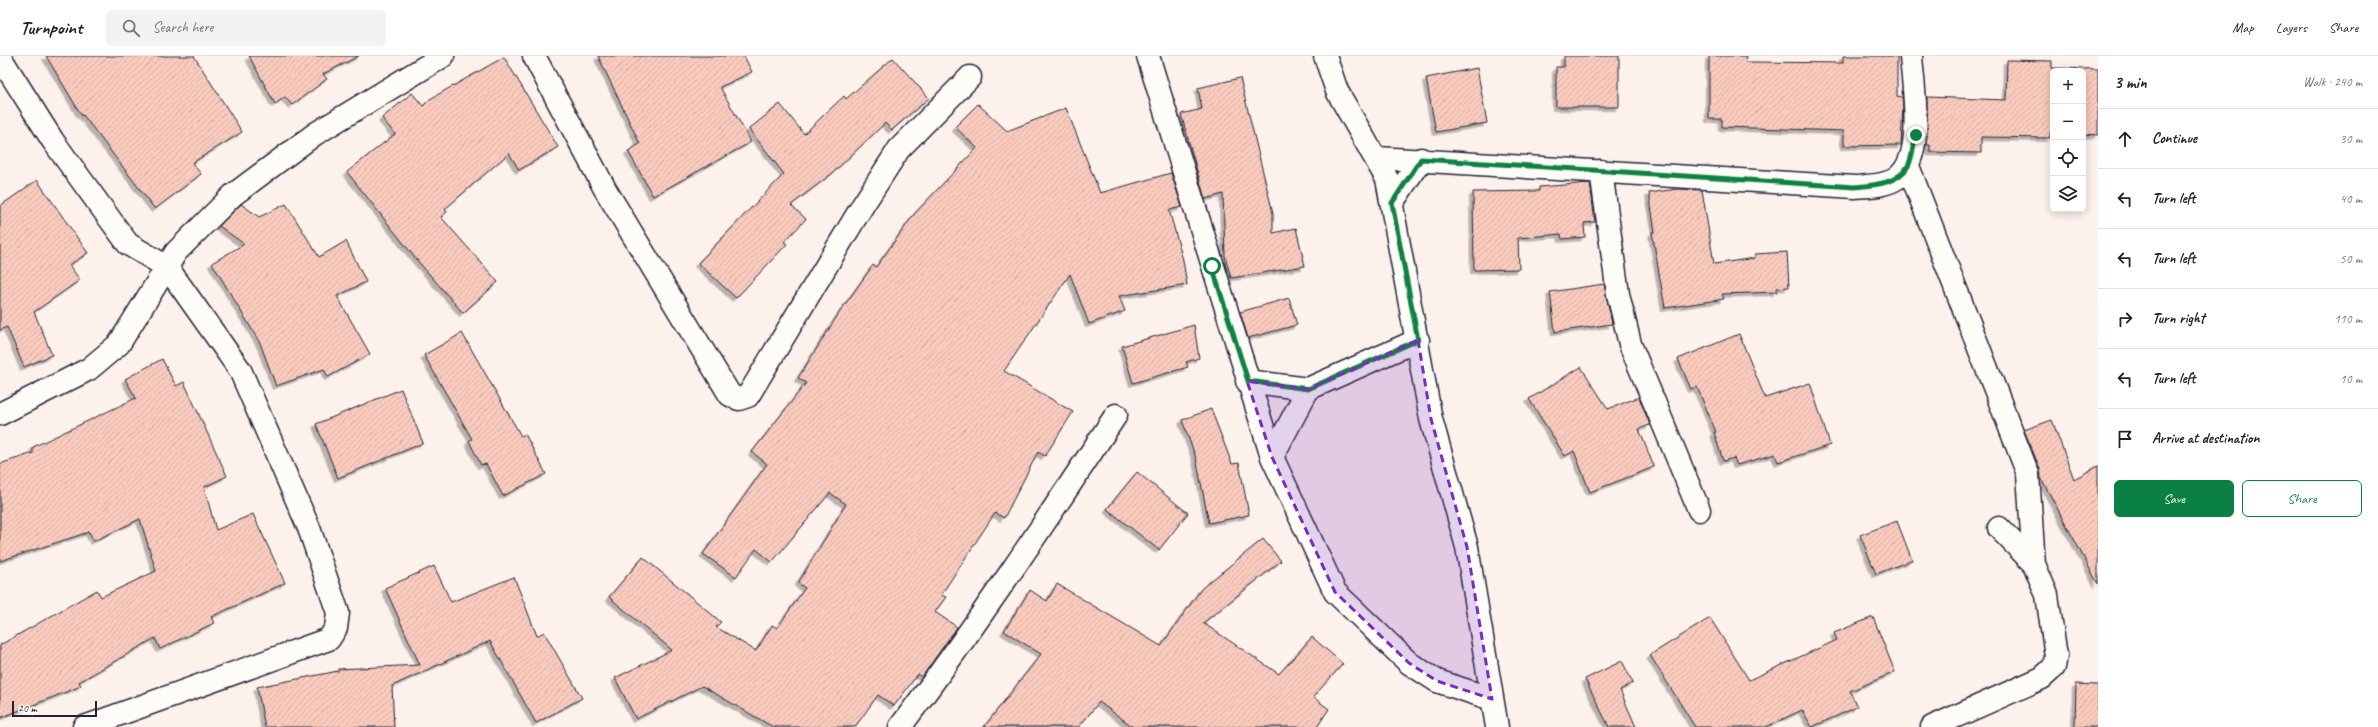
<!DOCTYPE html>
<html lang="en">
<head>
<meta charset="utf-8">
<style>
	:root { --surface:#fff; --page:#f2f2f2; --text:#222; --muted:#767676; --line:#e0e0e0; --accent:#0b8043 }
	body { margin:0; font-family:Caveat,sans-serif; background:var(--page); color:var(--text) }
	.controls { position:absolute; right:12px; top:12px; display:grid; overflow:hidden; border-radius:6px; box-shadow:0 2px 10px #0003 }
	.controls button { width:36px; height:36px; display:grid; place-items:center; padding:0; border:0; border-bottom:1px solid var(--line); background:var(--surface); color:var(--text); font:20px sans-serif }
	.scale { position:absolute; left:12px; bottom:10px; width:85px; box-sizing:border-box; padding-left:4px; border:2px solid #22223b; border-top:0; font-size:11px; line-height:14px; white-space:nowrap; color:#22223b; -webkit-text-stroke:3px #fdfcf7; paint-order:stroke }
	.stop { position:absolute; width:12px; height:12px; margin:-9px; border:3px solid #0b8043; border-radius:50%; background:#fff }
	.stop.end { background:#0b8043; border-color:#fff; box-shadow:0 1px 4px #0008 }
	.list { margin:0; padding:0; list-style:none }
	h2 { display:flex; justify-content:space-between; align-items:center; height:52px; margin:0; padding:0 16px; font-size:17px }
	h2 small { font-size:13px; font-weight:400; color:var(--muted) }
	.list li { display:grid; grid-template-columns:26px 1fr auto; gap:12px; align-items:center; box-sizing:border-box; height:60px; padding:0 16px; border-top:1px solid var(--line) }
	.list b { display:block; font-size:15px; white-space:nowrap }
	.list em { font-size:13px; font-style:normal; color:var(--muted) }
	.actions { display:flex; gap:8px; padding:12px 16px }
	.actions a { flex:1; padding:9px 0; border:1px solid var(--accent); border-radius:6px; text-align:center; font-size:14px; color:var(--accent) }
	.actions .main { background:var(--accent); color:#fff }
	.icon { flex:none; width:22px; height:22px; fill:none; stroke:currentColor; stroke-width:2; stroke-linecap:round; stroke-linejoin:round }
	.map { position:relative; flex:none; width:2098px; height:671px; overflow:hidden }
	header { display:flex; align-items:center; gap:24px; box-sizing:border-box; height:56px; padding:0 20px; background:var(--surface); border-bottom:1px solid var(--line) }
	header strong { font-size:19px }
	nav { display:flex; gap:22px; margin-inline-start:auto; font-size:14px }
	.search { width:280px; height:36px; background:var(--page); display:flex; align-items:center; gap:10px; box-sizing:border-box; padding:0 14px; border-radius:6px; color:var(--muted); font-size:15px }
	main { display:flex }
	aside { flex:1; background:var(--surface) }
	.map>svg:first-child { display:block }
	.building { fill:url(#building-hatch); stroke:#22223b; filter:url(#shadow) }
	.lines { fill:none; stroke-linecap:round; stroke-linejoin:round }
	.minor-casing { stroke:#22223b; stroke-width:25 }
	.minor { stroke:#fdfcf7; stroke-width:22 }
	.route { stroke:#0b8043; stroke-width:5 }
	.marked { fill:#7b2cbf; fill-opacity:0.2; stroke:#7b2cbf; stroke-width:3; stroke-dasharray:8 5; stroke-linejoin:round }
</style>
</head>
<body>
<header>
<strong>Turnpoint</strong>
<div class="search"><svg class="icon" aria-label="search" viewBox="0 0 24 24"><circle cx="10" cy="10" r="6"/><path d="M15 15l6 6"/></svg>Search here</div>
<nav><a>Map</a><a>Layers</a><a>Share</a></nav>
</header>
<main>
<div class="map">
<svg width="2098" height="671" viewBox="0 0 2098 671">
	<defs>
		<pattern id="building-hatch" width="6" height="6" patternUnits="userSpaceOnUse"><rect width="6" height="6" fill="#f9cbbd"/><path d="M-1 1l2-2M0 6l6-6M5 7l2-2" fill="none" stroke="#d5aea3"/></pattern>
		<filter id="shadow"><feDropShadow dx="-3.5" dy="3.5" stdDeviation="0" flood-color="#0004"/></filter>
	</defs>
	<rect width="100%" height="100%" fill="#fcf2eb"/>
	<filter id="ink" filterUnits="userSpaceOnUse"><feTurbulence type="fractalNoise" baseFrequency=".025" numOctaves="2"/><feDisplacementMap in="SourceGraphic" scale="8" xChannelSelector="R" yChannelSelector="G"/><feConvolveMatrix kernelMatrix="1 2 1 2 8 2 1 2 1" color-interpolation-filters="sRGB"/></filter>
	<g filter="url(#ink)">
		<!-- building -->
		<path class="building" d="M 46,0 L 194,0 L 242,76 L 192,107 L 201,118 L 155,153 L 83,59 L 82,60 Z
			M 249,0 L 359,0 L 323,18 L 327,23 L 292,49 L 285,41 L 275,48 Z
			M 598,0 L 744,0 L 752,16 L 720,31 L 751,86 L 653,140 L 628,95 L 640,88 Z
			M 1564,0 L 1619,0 L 1619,51 L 1556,51 L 1556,11 L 1564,11 Z
			M 1709,0 L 1747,0 L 1746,6 L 1753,6 L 1843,7 L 1843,0 L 1897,0 L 1897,40 L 1902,41 L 1903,48 L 1901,89 L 1844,90 L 1844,75 L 1722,71 L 1722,63 L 1709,63 Z
			M 504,1 L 558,91 L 519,114 L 509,97 L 445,153 L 447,156 L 441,161 L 498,226 L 463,257 L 416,203 L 347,116 L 395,78 L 382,62 L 412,37 L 423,50 L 430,43 Z
			M 893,2 L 929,42 L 892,74 L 885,67 L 834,116 L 791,149 L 806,163 L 784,186 L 787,188 L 736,242 L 698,207 L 784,118 L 749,73 L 780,48 L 804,78 L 844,40 L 846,43 Z
			M 2007,4 L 2052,5 L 2052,12 L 2098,13 L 2098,79 L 2083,78 L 2083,15 L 2053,15 L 2053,77 L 2050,77 L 2050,82 L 1981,81 L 1981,97 L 1930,96 L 1930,89 L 1926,89 L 1927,41 L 2006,44 Z
			M 1477,12 L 1487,67 L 1436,76 L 1426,22 Z
			M 1240,22 L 1273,157 L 1273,177 L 1296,172 L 1305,210 L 1231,222 L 1225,200 L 1223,138 L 1205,143 L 1181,58 L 1202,53 L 1198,32 Z
			M 978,48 L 1007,75 L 1066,52 L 1100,137 L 1171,117 L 1182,151 L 1169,154 L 1183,204 L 1187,229 L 1119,240 L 1125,255 L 1089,268 L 1070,218 L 1004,315 L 1073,356 L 1045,400 L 1038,396 L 1004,462 L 995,457 L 941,539 L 946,541 L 935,556 L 957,571 L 922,621 L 918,618 L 894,650 L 878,639 L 855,671 L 773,671 L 702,630 L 636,663 L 615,622 L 672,594 L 609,541 L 643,501 L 721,566 L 716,571 L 756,595 L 772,569 L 777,572 L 805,532 L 798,527 L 846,448 L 830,437 L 772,506 L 756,493 L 736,521 L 703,498 L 767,408 L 752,396 L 806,327 L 798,322 L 839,257 L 873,209 L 876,211 L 915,157 L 977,92 L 955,71 Z
			M 37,124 L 88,197 L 69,209 L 80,224 L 34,256 L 52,299 L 24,311 L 7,271 L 0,274 L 0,150 Z
			M 1590,127 L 1595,166 L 1584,167 L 1585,181 L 1562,183 L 1561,178 L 1518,182 L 1519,213 L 1474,214 L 1473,136 L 1539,135 L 1539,131 Z
			M 1677,133 L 1702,134 L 1714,208 L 1755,202 L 1755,198 L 1787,196 L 1789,231 L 1777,232 L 1777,236 L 1722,238 L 1724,243 L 1665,252 L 1652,176 L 1655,176 L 1649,137 Z
			M 241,148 L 259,161 L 286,148 L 319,201 L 346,185 L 366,226 L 337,240 L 370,298 L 328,321 L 324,313 L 276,330 L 260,287 L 212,207 L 244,188 L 219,170 Z
			M 1604,228 L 1612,268 L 1555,276 L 1550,236 Z
			M 1289,242 L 1297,269 L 1248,282 L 1240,256 Z
			M 1194,269 L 1199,302 L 1186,306 L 1188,311 L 1133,327 L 1122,290 Z
			M 462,277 L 521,380 L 525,378 L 546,418 L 503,440 L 486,408 L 481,409 L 469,385 L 472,383 L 424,299 Z
			M 1739,278 L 1765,342 L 1810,327 L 1830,389 L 1778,406 L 1775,398 L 1737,409 L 1734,402 L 1723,405 L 1714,376 L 1716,376 L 1697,331 L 1691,333 L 1678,303 Z
			M 162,303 L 176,330 L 184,326 L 227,420 L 204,431 L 216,474 L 253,458 L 285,527 L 211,561 L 214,567 L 160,593 L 155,582 L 79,626 L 81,630 L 0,662 L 0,589 L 97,534 L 101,541 L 156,515 L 140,463 L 94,485 L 89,476 L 0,505 L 0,408 L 33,397 L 33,391 L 136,342 L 125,323 Z
			M 1581,311 L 1608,353 L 1639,341 L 1650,369 L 1639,373 L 1654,411 L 1590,436 L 1574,395 L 1565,400 L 1529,343 Z
			M 401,333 L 423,387 L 338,422 L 316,368 Z
			M 1211,353 L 1232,408 L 1239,407 L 1249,459 L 1209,467 L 1196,402 L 1182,364 Z
			M 2052,364 L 2074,423 L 2098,410 L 2098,528 L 2041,422 L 2040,413 L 2024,374 Z
			M 1137,416 L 1188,457 L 1159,494 L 1107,453 Z
			M 1897,465 L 1912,504 L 1876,518 L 1860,479 Z
			M 1263,483 L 1281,505 L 1203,567 L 1279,618 L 1312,581 L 1343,608 L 1313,641 L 1329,653 L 1317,671 L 1133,671 L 1099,646 L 1079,671 L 984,671 L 1041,598 L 1004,575 L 1030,534 L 1047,545 L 1057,528 L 1161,590 L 1202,532 Z
			M 434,510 L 451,546 L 514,521 L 537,580 L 544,576 L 582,642 L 536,667 L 490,585 L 392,630 L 394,671 L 265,671 L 257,631 L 338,615 L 338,613 L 420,609 L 385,532 Z
			M 1873,561 L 1895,616 L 1850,635 L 1857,651 L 1812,671 L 1802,654 L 1766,671 L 1695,671 L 1650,599 L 1710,562 L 1749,624 L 1837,584 L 1834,577 Z
			M 1622,605 L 1633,627 L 1620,634 L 1636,671 L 1609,671 L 1585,623 Z
			M 2076,628 L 2098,629 L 2098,671 L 2075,671 Z"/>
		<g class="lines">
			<!-- minor casing -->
			<g class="minor-casing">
				<path id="minor" d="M 534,0 L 605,133 L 730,339 L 739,343 L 748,340 L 863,149 L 899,93 L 970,21
					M 1148,0 L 1272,401 L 1335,536 L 1409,607 L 1437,625 L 1492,643
					M 1325,0 L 1337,35 L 1387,123 L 1431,363 L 1467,491 L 1497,671
					M 0,1 L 53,85 L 128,188 L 167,211 L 240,314 L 309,472 L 338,557 L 336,572 L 329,583 L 84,671
					M 1377,102 L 1855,131 C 1868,130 1886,130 1897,122 C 1926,100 1913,32 1911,0
					M 1908,110 L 2028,418 L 2034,508
					M 1601,115 L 1618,238 L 1630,288 L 1699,454
					M 1392,147 L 1421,103
					M 1247,325 L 1308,333 L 1418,284
					M 0,358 L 89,313 L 119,288 L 176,196 L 233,139 L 315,78 L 443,0
					M 1272,401 L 1308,333
					M 900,671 C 976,570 1046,465 1116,359
					M 1932,671 L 2042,622 L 2054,611 L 2056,600 L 2047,539 L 2034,508 L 1999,472"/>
			</g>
			<!-- minor -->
			<use href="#minor" class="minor"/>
		</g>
	</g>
	<g class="lines" filter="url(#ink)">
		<!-- route -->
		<path class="route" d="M 1212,210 L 1248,325 L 1308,333 L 1418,284 L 1392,147 L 1421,103 L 1855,131 C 1873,129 1898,128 1908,110 C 1913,101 1913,88 1916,79"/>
	</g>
	<!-- marked area -->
	<path class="marked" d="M 1418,284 L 1431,363 L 1467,491 L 1492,643 L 1437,625 L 1409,607 L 1335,536 L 1272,401 L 1247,325 L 1308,333 Z"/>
</svg>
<div class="controls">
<button>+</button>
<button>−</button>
<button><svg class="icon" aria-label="locate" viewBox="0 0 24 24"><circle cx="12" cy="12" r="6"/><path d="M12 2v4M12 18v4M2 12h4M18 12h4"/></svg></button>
<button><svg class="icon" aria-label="layers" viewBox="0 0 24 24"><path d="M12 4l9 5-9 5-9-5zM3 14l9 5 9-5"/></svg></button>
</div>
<div class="scale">20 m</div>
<div class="stop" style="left:1212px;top:210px"></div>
<div class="stop end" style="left:1916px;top:79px"></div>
</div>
<aside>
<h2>3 min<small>Walk · 240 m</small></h2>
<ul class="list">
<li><svg class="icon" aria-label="ahead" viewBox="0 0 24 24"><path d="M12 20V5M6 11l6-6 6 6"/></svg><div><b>Continue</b></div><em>30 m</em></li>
<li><svg class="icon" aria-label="left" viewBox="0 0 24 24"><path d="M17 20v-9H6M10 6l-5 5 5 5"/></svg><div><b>Turn left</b></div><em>40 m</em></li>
<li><svg class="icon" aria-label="left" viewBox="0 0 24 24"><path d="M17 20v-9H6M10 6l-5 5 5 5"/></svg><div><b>Turn left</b></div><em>50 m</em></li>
<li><svg class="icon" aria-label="right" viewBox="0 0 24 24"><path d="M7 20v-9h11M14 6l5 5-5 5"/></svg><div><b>Turn right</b></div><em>110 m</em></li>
<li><svg class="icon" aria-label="left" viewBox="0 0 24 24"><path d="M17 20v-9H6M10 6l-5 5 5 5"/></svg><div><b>Turn left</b></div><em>10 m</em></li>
<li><svg class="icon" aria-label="arrive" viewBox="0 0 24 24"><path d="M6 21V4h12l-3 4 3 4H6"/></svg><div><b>Arrive at destination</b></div></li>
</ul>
<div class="actions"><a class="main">Save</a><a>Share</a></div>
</aside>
</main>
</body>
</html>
